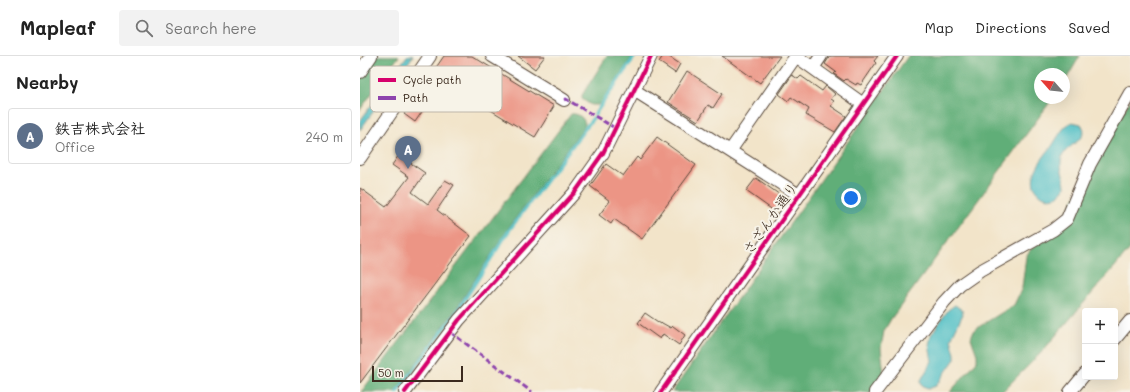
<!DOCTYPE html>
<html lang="en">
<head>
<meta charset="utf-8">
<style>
	:root { --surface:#fff; --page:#f2f2f2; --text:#222; --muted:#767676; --line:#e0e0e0; --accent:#ea580c }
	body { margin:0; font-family:Mali,"Klee One",sans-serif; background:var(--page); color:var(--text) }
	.controls { position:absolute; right:12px; bottom:12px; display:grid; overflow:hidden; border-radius:4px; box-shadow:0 4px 16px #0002 }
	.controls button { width:36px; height:36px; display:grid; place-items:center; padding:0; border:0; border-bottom:1px solid var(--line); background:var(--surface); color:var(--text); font:20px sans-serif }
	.compass { position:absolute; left:674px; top:12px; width:36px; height:36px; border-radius:50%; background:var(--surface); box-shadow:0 4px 16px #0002; rotate:297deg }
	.scale { position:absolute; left:12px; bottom:10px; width:91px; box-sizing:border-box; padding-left:4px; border:2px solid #3b2a1e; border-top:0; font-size:11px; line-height:14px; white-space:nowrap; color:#3b2a1e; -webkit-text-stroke:3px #f7f3e8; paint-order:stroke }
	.you { position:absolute; left:491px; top:142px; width:14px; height:14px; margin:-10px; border:3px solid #fff; border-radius:50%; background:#1a73e8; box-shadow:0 0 0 6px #1a73e833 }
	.badge { display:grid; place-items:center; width:26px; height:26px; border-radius:50%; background:var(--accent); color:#fff; font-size:13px; font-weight:700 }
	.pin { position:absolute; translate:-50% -33px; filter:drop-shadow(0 1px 2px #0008) }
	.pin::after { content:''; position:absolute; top:21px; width:14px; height:12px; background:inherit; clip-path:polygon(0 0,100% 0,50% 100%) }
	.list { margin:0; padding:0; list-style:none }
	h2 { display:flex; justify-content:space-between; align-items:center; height:52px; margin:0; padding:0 16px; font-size:17px }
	h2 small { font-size:13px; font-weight:400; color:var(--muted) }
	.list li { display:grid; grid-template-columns:26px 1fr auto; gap:12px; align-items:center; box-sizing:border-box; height:56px; margin:0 8px 8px; padding:0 8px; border:1px solid var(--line); border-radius:4px }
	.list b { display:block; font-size:15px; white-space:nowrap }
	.list p { margin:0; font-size:13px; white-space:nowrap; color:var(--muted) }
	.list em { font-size:13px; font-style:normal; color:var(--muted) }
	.icon { flex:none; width:22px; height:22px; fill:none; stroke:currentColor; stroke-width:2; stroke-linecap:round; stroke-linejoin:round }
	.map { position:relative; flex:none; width:770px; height:336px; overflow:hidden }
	header { display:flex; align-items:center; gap:24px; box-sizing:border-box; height:56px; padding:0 20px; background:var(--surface); border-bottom:1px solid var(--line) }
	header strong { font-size:19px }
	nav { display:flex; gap:22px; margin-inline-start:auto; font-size:14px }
	.search { width:280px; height:36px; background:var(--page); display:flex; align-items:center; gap:10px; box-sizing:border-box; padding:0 14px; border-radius:4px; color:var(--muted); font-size:15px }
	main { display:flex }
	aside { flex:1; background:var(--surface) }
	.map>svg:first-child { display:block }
	.forest { fill:#61ae78; stroke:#4e6c4b }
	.water { fill:#51c0c6; stroke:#467572 }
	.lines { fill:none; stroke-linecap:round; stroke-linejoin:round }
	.stream { stroke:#51c0c6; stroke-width:3.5 }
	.building { fill:#ec9585 }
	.minor-casing { stroke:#564638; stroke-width:14 }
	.minor { stroke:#fff; stroke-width:12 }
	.quiet { stroke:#8e44ad; stroke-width:3; stroke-dasharray:6 3; stroke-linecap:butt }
	.cycleway-casing { stroke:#f7f3e8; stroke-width:6 }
	.cycleway { stroke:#d6006c; stroke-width:4 }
	.labels { text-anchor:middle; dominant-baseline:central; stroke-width:4; stroke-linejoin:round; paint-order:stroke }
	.street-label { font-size:14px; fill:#3b2a1e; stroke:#f7f3e8 }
	.key { fill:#f7f3e8; stroke:#bfb7ab; stroke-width:1 }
	.key-label { font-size:11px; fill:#3b2a1e }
</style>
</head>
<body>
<header>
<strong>Mapleaf</strong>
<div class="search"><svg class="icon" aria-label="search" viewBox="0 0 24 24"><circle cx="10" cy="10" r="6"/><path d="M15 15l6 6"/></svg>Search here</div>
<nav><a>Map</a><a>Directions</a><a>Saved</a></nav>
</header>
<main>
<aside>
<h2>Nearby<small></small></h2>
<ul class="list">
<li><span class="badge" style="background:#5c6f8a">A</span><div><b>鉄吉株式会社</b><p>Office</p></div><em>240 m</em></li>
</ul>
</aside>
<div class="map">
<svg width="770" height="336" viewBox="0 0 770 336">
	<rect width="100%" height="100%" fill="#f7f3e8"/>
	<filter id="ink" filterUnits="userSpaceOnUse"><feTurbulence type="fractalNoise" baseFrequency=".025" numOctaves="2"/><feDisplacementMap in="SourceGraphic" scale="8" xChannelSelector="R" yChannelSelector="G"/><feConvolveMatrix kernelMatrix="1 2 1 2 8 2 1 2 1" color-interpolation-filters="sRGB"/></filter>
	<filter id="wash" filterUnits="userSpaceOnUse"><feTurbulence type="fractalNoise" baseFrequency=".012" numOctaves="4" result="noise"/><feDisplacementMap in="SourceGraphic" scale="16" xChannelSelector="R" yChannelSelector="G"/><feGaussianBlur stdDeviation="0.9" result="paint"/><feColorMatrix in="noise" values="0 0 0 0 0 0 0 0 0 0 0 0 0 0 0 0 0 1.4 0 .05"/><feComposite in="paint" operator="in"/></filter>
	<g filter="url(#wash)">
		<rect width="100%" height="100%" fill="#f2e4c9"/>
		<!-- forest -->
		<path class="forest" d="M 14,0 L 39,0 L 0,54 L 0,20 Z
			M 247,0 L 273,0 L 241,47 L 238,49 L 231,49 L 222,43 L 222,39 Z
			M 548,0 L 720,0 L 704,27 L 704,18 L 680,18 L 680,42 L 693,42 L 531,263 L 524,275 L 521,292 L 524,318 L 511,336 L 312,336 Z
			M 770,44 L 770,193 L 680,298 L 642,336 L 590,336 L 617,305 L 617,299 L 611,282 L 613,276 L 617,272 L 654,249 L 662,232 L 666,200 L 671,193 L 695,177 Z
			M 211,58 C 217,57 224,61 225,68 L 224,71 L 152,167 L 92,259 L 35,336 L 1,336 Z"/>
		<!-- water -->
		<path class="water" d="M 47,0 L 53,0 L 0,74 L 0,65 Z
			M 712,66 L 721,68 L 724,75 C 720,89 703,90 701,105 C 700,114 705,122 705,131 L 698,140 C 692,142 686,143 681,139 C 662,125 683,102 692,90 C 698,81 703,70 712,66 Z
			M 595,249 L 602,254 L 603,258 L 591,283 L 595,298 L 595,303 L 576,330 L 568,333 L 561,328 L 561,324 L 572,305 L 569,289 L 571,279 L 588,254 Z"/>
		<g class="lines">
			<!-- stream -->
			<path class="stream" d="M 235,58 L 275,0
				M 37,336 L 94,260 L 150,173 L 233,62"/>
		</g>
		<g id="blocks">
			<!-- building -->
			<path class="building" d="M 84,0 L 112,0 L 194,50 L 175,81 L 93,31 L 88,37 L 79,31 L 55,66 L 44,58 Z
				M 158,0 L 185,0 L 175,13 Z
				M 303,0 L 308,0 L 320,8 L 315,17 L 299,6 Z
				M 362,0 L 420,0 L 400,27 Z
				M 470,0 L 518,0 L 514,5 L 516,7 L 501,29 L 497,27 L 496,29 L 486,23 L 484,25 L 474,18 L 476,16 L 465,8 Z
				M 327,15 L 362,38 L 353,52 L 348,49 L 338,65 L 308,46 Z
				M 432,19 L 438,23 L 441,20 L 462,35 L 466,30 L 475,38 L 471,43 L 474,45 L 471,50 L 486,60 L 475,76 L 446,59 L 449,53 L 431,41 L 428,45 L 419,38 Z
				M 297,81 L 336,109 L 282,183 L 254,163 L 251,168 L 239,159 L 250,145 L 230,130 L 246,108 L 263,120 L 277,101 L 280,104 Z
				M 39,99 L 65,117 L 52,136 L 68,148 L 85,124 L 94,129 L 77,154 L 111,180 L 0,327 L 0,132 L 26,151 L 49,121 L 32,109 Z
				M 396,122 L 423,141 L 414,155 L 386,135 Z
				M 285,257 L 301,268 L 302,267 L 311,272 L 313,270 L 325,279 L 319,289 L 303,278 L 300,283 L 278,267 Z"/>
		</g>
	</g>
	<g filter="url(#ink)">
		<use href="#blocks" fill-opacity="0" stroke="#564638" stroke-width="1"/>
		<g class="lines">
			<!-- minor casing -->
			<g class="minor-casing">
				<path id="minor" d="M 132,0 L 204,44
					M 436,0 L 503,48
					M 453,12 L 461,0
					M 0,16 L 11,0
					M 274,34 L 439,139
					M 370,95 L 436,0
					M 0,102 L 70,0
					M 755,283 L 770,265
					M 45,336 L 99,264 L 216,135 L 243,97 L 291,0
					M 301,336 L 537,0
					M 515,336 L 584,246 L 600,229 L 620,215 L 693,174 L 707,163 L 730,108 L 770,37
					M 710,336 L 725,318"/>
			</g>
			<!-- minor -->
			<use href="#minor" class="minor"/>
			<!-- quiet -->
			<path class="quiet" d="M 204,44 L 206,43 L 255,72
				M 90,276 L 172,336"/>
			<!-- cycleway casing -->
			<g class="cycleway-casing">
				<path id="cycleway" d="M 45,336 L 99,264 L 216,135 L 243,97 L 291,0
					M 301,336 L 537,0"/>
			</g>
			<!-- cycleway -->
			<use href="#cycleway" class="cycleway"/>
		</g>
	</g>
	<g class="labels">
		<!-- street labels -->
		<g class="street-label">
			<text transform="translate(410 162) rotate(-55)">さざんか通り</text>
		</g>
	</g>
	<!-- legend -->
	<rect x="10" y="10" width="132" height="46" rx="6" class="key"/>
	<rect x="18" y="22" width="18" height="4" fill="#d6006c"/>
	<rect x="18" y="40" width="18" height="4" fill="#8e44ad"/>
	<g class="key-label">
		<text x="43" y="28">Cycle path</text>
		<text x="43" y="46">Path</text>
	</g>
</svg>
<div class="controls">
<button>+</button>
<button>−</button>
</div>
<svg class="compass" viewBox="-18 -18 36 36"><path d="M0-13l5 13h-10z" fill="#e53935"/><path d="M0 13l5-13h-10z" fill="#767676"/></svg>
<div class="scale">50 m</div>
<div class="you"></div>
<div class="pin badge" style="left:48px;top:113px;background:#5c6f8a">A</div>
</div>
</main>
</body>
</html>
